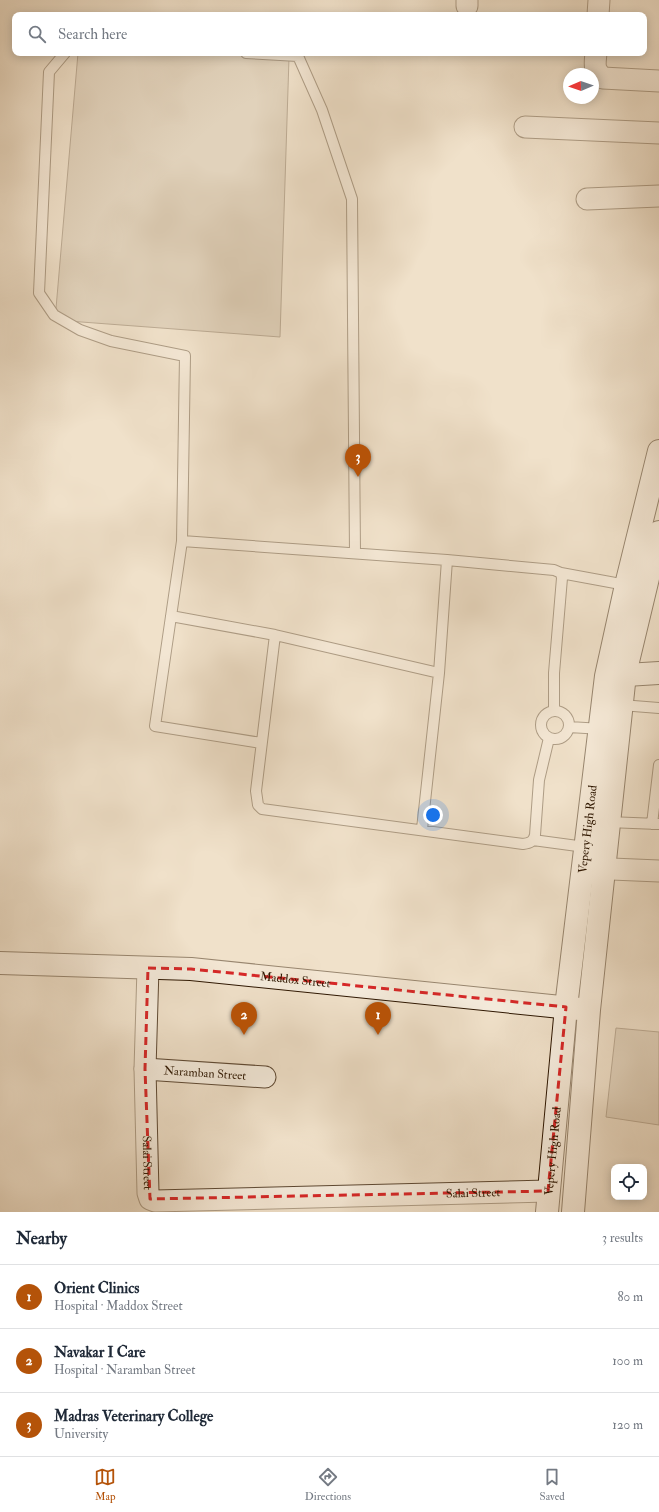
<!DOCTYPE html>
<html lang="en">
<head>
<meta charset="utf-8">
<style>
	:root { --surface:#fff; --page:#f6f6f7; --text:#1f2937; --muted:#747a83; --line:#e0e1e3; --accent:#b45309 }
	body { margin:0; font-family:"IM FELL Double Pica",serif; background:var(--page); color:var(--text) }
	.controls { position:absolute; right:12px; bottom:12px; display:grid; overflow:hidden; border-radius:8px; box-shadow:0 2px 10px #0003 }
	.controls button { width:36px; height:36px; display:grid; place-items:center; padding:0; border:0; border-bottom:1px solid var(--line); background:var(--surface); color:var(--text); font:20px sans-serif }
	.compass { position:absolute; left:563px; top:68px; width:36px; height:36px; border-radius:50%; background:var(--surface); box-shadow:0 2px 10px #0003; rotate:268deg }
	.you { position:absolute; left:433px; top:815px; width:14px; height:14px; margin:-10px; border:3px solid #fff; border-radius:50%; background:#1a73e8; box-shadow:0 0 0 6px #1a73e833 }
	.badge { display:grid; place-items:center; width:26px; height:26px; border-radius:50%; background:var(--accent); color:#fff; font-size:13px; font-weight:700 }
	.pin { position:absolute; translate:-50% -33px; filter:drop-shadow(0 1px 2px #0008) }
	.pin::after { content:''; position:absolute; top:21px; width:14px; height:12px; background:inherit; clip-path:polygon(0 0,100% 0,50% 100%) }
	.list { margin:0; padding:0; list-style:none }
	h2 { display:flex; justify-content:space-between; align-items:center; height:52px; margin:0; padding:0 16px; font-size:17px }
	h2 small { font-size:13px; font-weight:400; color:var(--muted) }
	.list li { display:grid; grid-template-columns:26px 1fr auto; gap:12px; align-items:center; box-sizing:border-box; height:64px; padding:0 16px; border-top:1px solid var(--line) }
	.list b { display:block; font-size:15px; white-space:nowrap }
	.list p { margin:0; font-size:13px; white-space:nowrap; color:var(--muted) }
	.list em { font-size:13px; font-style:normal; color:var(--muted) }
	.icon { flex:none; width:22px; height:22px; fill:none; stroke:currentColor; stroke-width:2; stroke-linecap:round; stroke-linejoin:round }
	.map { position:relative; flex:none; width:659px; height:1212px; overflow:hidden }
	.search { position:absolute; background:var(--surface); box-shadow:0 2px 10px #0003; left:12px; right:12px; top:12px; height:44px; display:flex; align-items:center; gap:10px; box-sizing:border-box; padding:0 14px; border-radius:8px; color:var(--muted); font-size:15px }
	.sheet { height:244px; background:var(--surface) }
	nav { display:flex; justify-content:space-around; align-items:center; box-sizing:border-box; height:56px; border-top:1px solid var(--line); background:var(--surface); font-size:11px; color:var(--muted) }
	nav a { display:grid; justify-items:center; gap:2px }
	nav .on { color:var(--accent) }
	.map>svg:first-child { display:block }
	.green { fill:#cfbea8; stroke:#7e6a54 }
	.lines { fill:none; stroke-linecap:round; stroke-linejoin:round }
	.lane-casing { stroke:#5e4933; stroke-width:12 }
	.street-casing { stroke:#5e4933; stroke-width:23 }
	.secondary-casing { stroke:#2d1601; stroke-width:24 }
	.lane { stroke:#f5ecdd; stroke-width:10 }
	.street { stroke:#f5ecdd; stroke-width:21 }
	.secondary { stroke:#f5ecdd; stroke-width:22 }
	.marked { fill:none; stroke:#d62828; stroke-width:3; stroke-dasharray:8 5; stroke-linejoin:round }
	.labels { text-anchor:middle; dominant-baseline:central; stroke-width:4; stroke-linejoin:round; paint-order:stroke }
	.street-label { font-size:12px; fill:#2d1601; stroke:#f5ecdd }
</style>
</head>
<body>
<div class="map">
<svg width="659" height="1212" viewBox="0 0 659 1212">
	<rect width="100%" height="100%" fill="#f0e1ca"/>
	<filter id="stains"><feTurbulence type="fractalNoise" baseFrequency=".005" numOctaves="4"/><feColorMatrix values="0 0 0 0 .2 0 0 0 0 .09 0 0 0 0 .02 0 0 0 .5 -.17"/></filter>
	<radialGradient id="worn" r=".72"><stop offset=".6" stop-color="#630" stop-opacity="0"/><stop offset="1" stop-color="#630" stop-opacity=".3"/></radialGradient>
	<!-- green -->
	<path class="green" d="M 78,53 L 235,53 L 289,58 L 280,337 L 55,320 Z
		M 616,1028 L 659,1032 L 659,1125 L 606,1117 Z"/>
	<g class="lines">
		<!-- lane casing -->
		<g class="lane-casing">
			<path id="lane" d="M 65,53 L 49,72 L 39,293 L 54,315 L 80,330 L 111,341 L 185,356 L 182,541 L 155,726 L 261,743
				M 246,53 L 298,56 L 322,110 L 352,199 L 355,553
				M 182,541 L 447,560 L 554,570 L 561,573 L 562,578 L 554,673 L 554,710
				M 561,573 L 626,585
				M 171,616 L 275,635 L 439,673
				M 275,635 L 256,791 L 258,805 L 262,809 L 523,844 C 530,843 533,842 535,835 L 539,780 L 549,738
				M 621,705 L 659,708
				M541 725a14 14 0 1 1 28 0a14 14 0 1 1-28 0Z
				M 569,727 L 602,729
				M 608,822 L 658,824
				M 652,824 L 659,765
				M 422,829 L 439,673 L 447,560
				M 533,840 L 585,847"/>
		</g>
		<!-- street casing -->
		<g class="street-casing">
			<g id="street">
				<path d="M 467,6 L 467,0"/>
				<path d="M 598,15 L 599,0"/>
				<path d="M 596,53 C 595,64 593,70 603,78 L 659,81"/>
				<path d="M 525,127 L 659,133"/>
				<path d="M 587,199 L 659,196"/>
				<path d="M 588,868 L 659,871"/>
				<path id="s1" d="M 148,968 L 145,1069 L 148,1193 L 150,1199 L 155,1201 L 548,1191"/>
				<path id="s2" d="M 145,1069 L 265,1077"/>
			</g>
		</g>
		<!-- secondary casing -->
		<g class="secondary-casing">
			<g id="secondary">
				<path d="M 610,676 L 659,673"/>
				<path id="s3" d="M 0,963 L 191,969 L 580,1009"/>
				<path id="s4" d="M 547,1212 L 566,1007 L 606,676 L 626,585 L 659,451"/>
				<path d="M 573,1212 L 589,1010 L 625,674 L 659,532"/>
			</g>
		</g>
		<!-- lane -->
		<use href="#lane" class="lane"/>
		<!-- street -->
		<use href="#street" class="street"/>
		<!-- secondary -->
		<use href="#secondary" class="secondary"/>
	</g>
	<!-- marked area -->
	<path d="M0 0H659V1212H0ZM 148,968 L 191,969 L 566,1007 L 548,1191 L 150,1199 L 145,1069 Z" fill="#f0e1ca" fill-opacity=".55" fill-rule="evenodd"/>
	<path class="marked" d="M 148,968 L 191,969 L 566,1007 L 548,1191 L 150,1199 L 145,1069 Z"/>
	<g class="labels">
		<!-- street labels -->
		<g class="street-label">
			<text stroke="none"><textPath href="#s4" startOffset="385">Vepery High Road</textPath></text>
			<text stroke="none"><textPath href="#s3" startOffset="296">Maddox Street</textPath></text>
			<text stroke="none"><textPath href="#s2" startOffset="60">Naramban Street</textPath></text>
			<text stroke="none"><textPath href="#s4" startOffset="61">Vepery High Road</textPath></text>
			<text stroke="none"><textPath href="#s1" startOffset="195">Salai Street</textPath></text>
			<text stroke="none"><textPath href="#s1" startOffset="555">Salai Street</textPath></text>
		</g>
	</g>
	<rect width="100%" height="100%" filter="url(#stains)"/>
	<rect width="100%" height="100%" fill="url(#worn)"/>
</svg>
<div class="controls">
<button><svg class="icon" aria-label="locate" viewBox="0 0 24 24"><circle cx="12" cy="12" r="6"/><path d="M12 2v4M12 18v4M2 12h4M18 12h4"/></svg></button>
</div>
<svg class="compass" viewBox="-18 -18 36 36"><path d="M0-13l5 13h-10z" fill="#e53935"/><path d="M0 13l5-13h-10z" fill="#747a83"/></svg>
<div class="you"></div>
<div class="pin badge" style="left:378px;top:1035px">1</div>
<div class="pin badge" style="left:244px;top:1035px">2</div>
<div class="pin badge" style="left:358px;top:477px">3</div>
<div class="search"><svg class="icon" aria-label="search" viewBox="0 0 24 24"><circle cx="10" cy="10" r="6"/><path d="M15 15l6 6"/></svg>Search here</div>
</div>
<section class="sheet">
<h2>Nearby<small>3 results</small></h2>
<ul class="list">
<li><span class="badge">1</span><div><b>Orient Clinics</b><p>Hospital · Maddox Street</p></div><em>80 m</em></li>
<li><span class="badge">2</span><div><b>Navakar I Care</b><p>Hospital · Naramban Street</p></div><em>100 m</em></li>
<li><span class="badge">3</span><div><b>Madras Veterinary College</b><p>University</p></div><em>120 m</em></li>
</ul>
</section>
<nav>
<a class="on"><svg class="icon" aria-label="map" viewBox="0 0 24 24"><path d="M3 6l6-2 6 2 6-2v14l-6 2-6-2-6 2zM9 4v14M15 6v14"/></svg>Map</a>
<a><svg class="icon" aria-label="directions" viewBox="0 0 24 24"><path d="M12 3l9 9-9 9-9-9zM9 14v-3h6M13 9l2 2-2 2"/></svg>Directions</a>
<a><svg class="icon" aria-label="saved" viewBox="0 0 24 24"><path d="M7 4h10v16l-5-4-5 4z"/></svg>Saved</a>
</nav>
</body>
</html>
